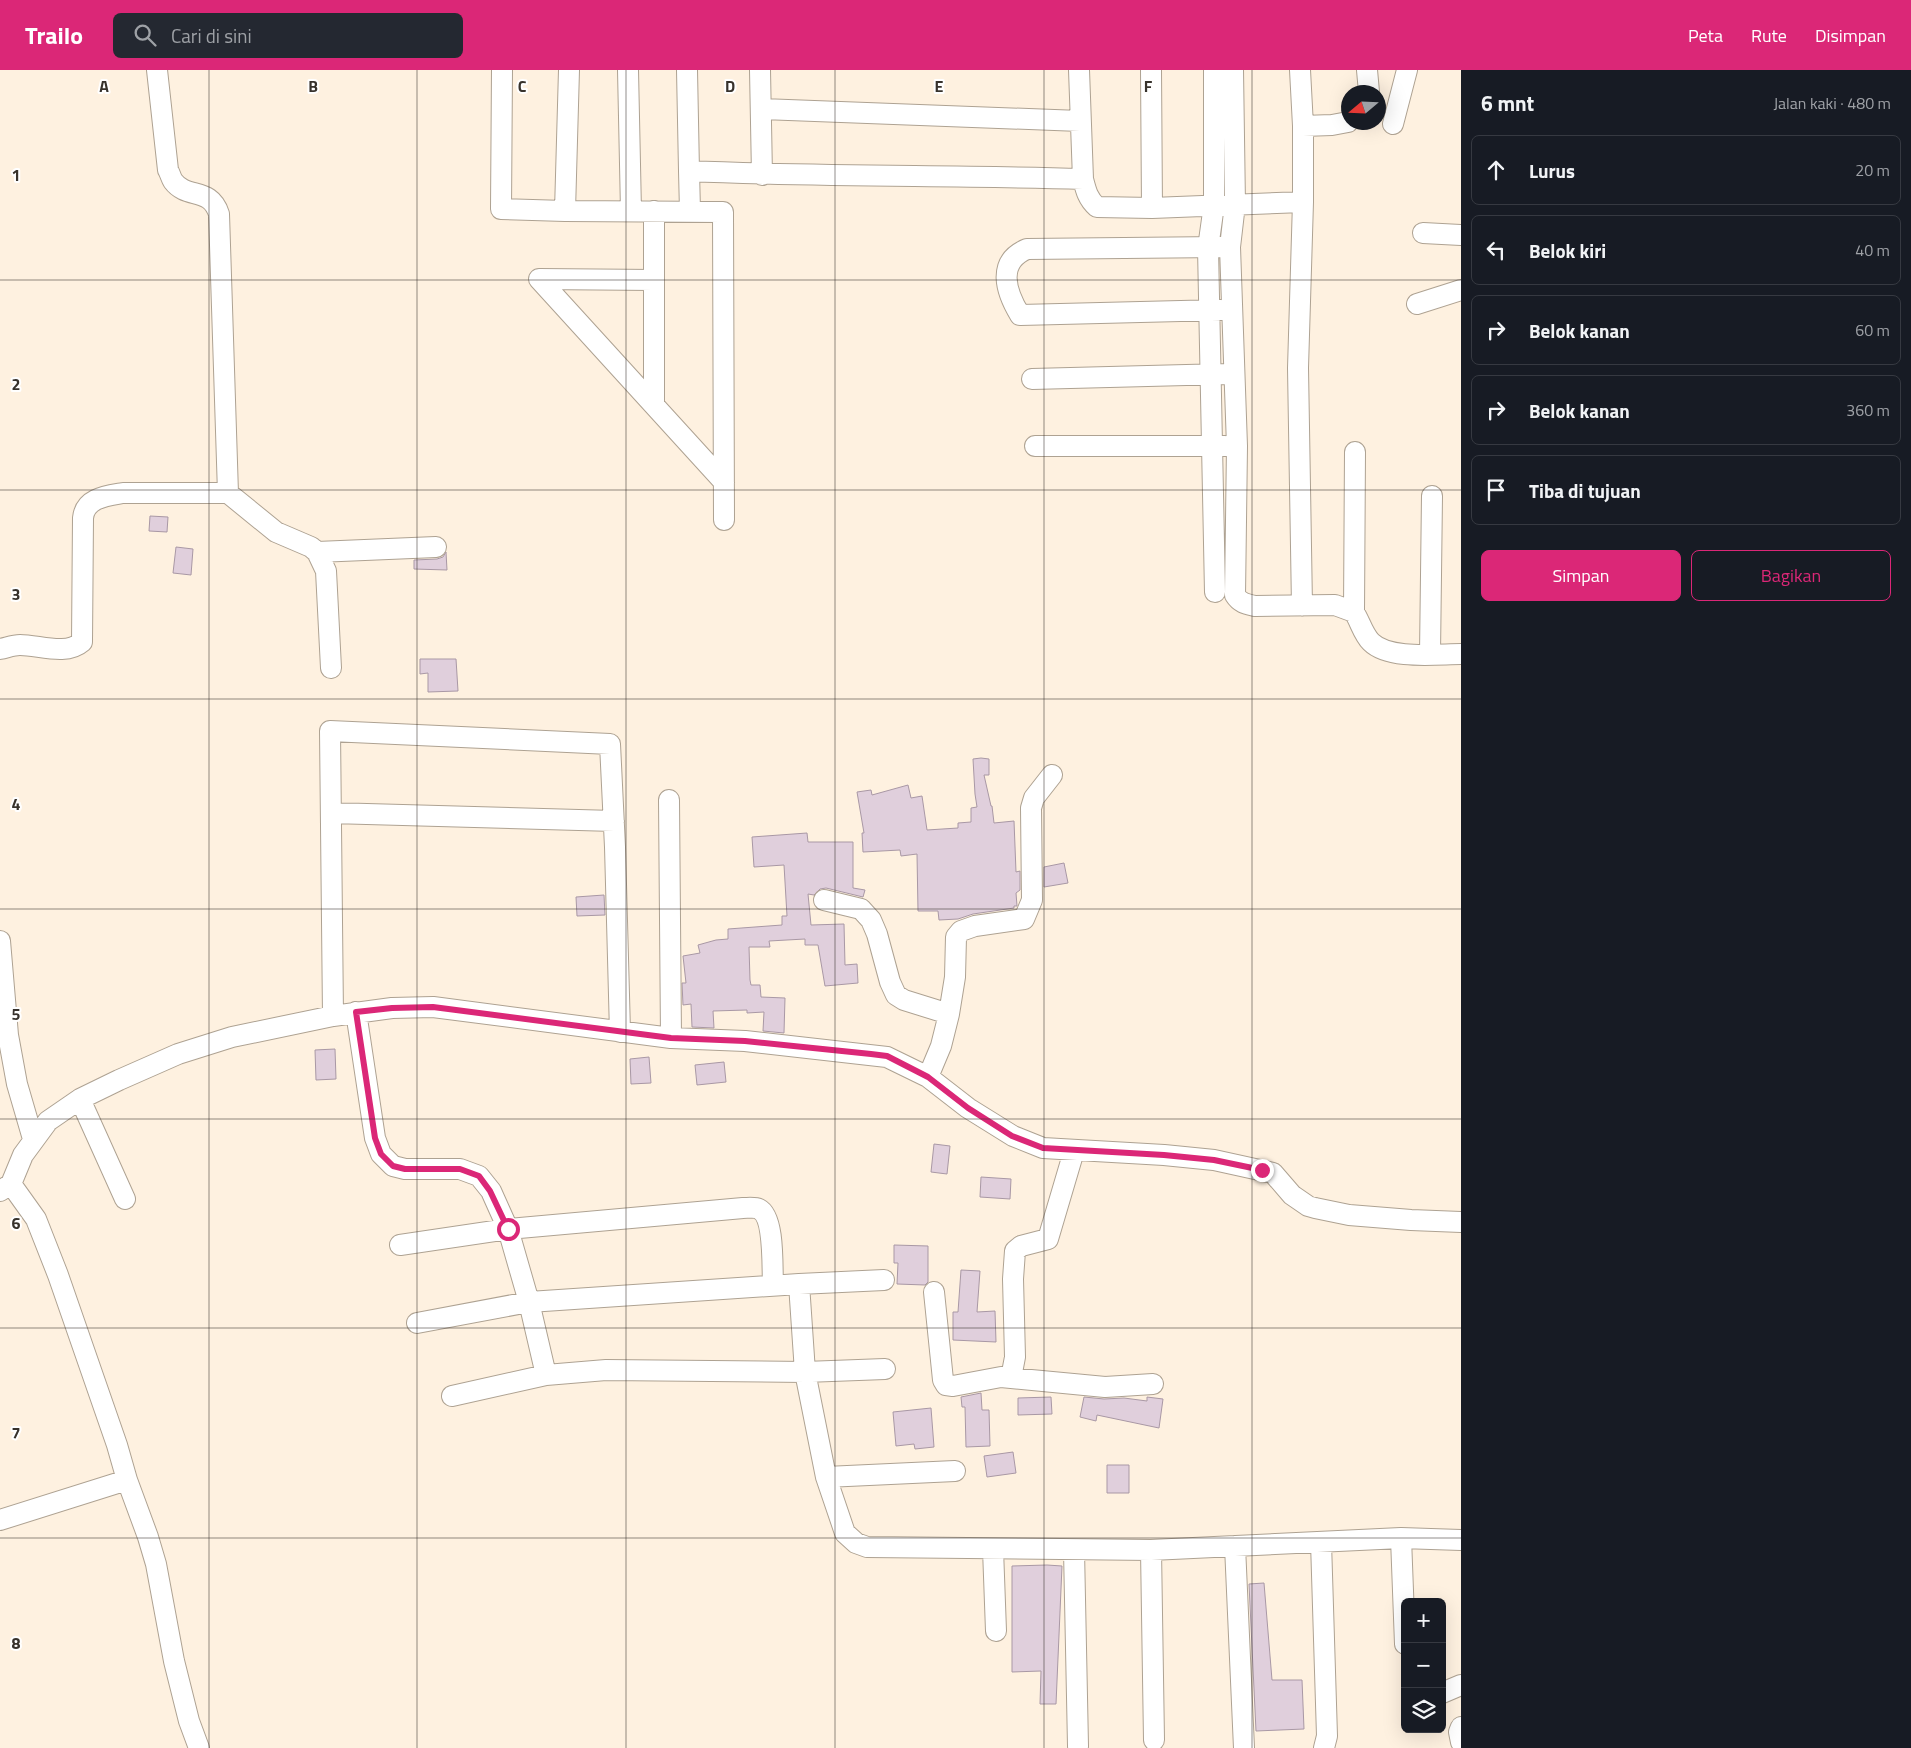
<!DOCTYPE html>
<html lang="id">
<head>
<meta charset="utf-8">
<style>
	:root { --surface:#171b24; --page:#242831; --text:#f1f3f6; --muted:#9ea1a6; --line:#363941; --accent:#db2777 }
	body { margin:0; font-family:"Titillium Web",sans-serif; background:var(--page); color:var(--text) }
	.controls { position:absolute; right:15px; bottom:15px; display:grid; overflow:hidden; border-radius:8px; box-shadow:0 5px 20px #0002 }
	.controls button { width:45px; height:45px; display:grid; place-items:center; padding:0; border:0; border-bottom:1px solid var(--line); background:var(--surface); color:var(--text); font:25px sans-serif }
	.compass { position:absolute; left:1341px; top:15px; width:45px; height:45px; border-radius:50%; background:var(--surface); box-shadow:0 5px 20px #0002; rotate:251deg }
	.stop { position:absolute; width:15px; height:15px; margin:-11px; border:4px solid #db2777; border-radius:50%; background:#fff }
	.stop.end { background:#db2777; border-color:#fff; box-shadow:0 1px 5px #0008 }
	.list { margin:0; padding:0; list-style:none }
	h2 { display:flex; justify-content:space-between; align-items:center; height:65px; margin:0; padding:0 20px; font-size:21px }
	h2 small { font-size:16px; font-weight:400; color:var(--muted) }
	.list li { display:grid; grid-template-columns:32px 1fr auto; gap:15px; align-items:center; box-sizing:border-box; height:70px; margin:0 10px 10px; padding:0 10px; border:1px solid var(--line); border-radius:8px }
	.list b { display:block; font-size:19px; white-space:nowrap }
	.list em { font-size:16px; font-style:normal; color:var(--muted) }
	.actions { display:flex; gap:10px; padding:15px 20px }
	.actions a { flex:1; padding:11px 0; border:1px solid var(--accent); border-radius:8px; text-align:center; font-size:18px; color:var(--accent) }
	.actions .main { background:var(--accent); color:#fff }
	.icon { flex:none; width:28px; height:28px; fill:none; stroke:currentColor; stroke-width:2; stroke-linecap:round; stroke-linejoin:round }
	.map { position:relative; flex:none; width:1461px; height:1678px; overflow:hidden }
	header { display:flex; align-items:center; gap:30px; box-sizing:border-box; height:70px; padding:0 25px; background:var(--accent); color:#fff }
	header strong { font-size:24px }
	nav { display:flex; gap:28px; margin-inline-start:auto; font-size:18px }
	.search { width:350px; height:45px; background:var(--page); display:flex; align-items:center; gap:12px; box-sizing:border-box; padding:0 18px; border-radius:8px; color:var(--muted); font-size:19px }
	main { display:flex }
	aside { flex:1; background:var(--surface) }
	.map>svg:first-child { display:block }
	.building { fill:#e0cfdc; stroke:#a998a5 }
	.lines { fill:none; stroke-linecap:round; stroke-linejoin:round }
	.street-casing { stroke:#aea292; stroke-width:22 }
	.street { stroke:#fff; stroke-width:20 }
	.route { stroke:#db2777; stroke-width:6 }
	.grid { fill:none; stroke:#37322c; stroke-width:1; stroke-opacity:0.55 }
	.grid-label { font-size:16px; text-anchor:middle; font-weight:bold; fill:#37322c; stroke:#fff; stroke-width:4; stroke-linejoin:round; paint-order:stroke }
</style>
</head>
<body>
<header>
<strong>Trailo</strong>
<div class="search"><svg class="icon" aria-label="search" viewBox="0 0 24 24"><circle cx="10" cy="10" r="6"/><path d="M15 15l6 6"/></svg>Cari di sini</div>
<nav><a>Peta</a><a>Rute</a><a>Disimpan</a></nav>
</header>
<main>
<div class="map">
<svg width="1461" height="1678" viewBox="0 0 1461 1678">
	<rect width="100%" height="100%" fill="#fef1e0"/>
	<!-- building -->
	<path class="building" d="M 150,446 L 168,447 L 167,462 L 149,461 Z
		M 176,477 L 193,479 L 191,505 L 173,503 Z
		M 446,482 L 447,500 L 414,499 L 414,490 L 437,489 L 443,487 Z
		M 420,589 L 456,589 L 458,621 L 428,622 L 428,603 L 420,604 Z
		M 981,688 L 989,689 L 989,705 L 984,705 L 991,736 L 992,736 L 994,753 L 1014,751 L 1016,802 L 1020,801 L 1020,820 L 1016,823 L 1017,836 L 1014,836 L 1014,838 L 973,844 L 958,849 L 939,850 L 938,841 L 918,841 L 917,784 L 901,786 L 900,780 L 863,782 L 862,763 L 864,763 L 857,722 L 871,720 L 872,725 L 908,715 L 911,728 L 922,726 L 927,760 L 958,758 L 958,753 L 971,752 L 971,738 L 977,737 L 975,724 L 973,689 Z
		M 807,763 L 808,772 L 853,772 L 853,818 L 865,820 L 863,827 L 826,818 L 820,819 L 814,825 L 808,824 L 811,855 L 844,854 L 845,895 L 857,894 L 858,913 L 825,916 L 818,875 L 805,875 L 805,869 L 769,871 L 770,877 L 749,877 L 750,910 L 751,915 L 760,915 L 761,927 L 785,928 L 784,963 L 763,961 L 764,942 L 747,943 L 747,940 L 713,941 L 714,958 L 692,957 L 691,934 L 683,935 L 682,913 L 686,913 L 683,886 L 700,883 L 698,875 L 716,870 L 728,869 L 728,859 L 782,855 L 782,846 L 787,846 L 784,795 L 754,797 L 752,767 Z
		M 1064,793 L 1068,813 L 1044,817 L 1044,797 Z
		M 604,825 L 605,845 L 577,846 L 576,827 Z
		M 335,979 L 336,1009 L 316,1010 L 315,980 Z
		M 649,987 L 651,1013 L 631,1014 L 630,989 Z
		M 724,992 L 726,1012 L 697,1015 L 695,995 Z
		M 934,1074 L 950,1076 L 947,1104 L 931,1102 Z
		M 981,1107 L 1011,1109 L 1010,1129 L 980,1127 Z
		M 894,1175 L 928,1176 L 928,1212 L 925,1215 L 897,1214 L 898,1193 L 894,1193 Z
		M 961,1200 L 980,1201 L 977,1242 L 995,1241 L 996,1272 L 953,1270 L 953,1242 L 958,1242 Z
		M 981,1323 L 982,1340 L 989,1340 L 990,1376 L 966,1377 L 965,1337 L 962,1337 L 961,1327 Z
		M 1051,1327 L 1052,1344 L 1018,1345 L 1018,1328 Z
		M 1084,1327 L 1104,1329 L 1124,1328 L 1147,1331 L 1147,1327 L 1163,1329 L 1159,1358 L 1097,1345 L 1096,1351 L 1080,1347 Z
		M 931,1338 L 934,1377 L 915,1379 L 914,1374 L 896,1376 L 893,1342 Z
		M 1013,1382 L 1016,1403 L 987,1407 L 984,1386 Z
		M 1107,1395 L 1129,1395 L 1129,1423 L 1107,1423 Z
		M 1047,1495 L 1062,1496 L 1056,1634 L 1040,1634 L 1041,1601 L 1012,1602 L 1012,1496 Z
		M 1264,1513 L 1272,1610 L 1302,1610 L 1304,1659 L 1256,1661 L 1249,1514 Z"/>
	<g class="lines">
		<!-- street casing -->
		<g class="street-casing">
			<path id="street" d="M 157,0 L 168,100 C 170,103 171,108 173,111 C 187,130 210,116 219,144 L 228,423
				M 502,0 L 501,139 L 565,141 L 723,142 L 724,450
				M 628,0 L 631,141
				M 687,0 L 689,101 C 821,107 952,105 1083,109
				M 760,0 L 762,105
				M 1079,0 L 1083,109 C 1086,121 1088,129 1097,137 L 1152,138 L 1303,132
				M 1151,0 L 1152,138
				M 1214,0 L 1214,135 L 1208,178 L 1215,522
				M 1233,0 L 1235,134 L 1230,177 L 1237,376 L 1235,525 C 1240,533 1246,534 1255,536 L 1335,535 L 1354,542 C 1360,551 1363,564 1371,572 C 1389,590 1437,584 1461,584
				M 1300,0 L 1303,56
				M 1367,0 L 1369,22
				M 761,39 L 1080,51
				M 1393,54 L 1407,0
				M 689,101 L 690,141
				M 565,141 L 569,0
				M 1423,163 L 1461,165
				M 1221,177 L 1027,179 C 996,192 1006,222 1020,245 L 1221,240
				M 654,210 L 539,209 L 724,412
				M 1417,234 L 1461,220
				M 1032,309 L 1225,304
				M 654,334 L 654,141
				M 1035,376 L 1225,376
				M 317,482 L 436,477
				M 1302,536 L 1298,298 L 1303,132 L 1303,56 L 1332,55 L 1348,52
				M 1354,542 L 1355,382
				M 0,579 C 6,578 13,575 20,575 C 39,575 66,586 82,572 L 83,448 C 85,428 106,426 123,423 L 228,423 L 276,462 L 311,477 L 317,482 L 326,501 L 331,598
				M 1430,584 L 1432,426
				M 669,730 L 671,968
				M 331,743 L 614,751
				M 824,830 L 861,839 L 871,850 L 877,864 L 890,912 L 896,925 L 904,930 L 949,944 L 941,976 L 928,1007
				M 0,871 L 8,965 L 17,1014 L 33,1069
				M 356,942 L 375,1068 L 381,1084 L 393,1096 L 405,1099 L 460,1099 L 479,1106 L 491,1121 L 508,1159 L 529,1232 L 546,1305
				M 949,944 L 955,907 L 956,867 L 961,861 L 975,856 L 1024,849 L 1032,830 L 1031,738 L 1034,728 L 1052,705
				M 333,946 L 330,661 L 610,674 L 615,777 L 620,962
				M 80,1029 L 125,1129
				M 11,1114 L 36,1149 L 58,1205 L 117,1375 L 127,1410 L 148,1467 L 156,1494 L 174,1591 L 189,1651 L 199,1678
				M 0,1121 L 11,1114 L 23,1085 L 48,1051 L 80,1029 L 119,1010 L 178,984 L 232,967 L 333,946 L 392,938 L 433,937 L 671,968 L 745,971 L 887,987 L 928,1007 L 968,1038 L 1013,1066 L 1043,1078 L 1164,1085 L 1214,1090 L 1273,1103 L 1292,1125 L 1308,1136 L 1315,1138 L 1349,1145 L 1411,1150 L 1461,1152
				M 400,1175 L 508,1159 L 743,1138 C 748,1138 755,1137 759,1139 C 775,1147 772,1199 773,1216
				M 799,1214 L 884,1210
				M 934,1222 L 943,1310 L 946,1315 L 953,1316 L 1001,1307 L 1105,1317 L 1153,1314
				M 417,1253 L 529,1232 L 799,1214 L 805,1302 L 826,1407 L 845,1463 L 856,1473 L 867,1477 L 1151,1480 L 1401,1468 L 1461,1470
				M 1011,1308 L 1015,1287 L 1013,1209 L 1015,1181 L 1021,1176 L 1048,1169 L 1074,1081
				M 452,1326 L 546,1305 L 606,1300 L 805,1302 L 885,1299
				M 826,1407 L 955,1401
				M 0,1450 L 127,1410
				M 1401,1468 L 1405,1574
				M 1321,1472 L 1327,1666 L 1324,1678
				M 1235,1476 L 1244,1678
				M 993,1479 L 996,1561
				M 1074,1480 L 1078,1676
				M 1151,1480 L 1154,1670
				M 1442,1623 L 1461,1615
				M 1461,1657 L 1459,1662 L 1461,1672"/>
		</g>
		<!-- street -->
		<use href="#street" class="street"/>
	</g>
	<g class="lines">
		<!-- route -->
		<path class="route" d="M 508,1159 L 490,1121 L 479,1106 L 460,1099 L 405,1099 L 393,1096 L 381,1084 L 375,1068 L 356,942 L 392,938 L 433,937 L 671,968 L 745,971 L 871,984 L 887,986 L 928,1007 L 968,1038 L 1012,1066 L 1043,1078 L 1164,1085 L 1214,1090 L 1262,1100"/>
	</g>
	<!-- grid -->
	<path class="grid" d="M 209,0 L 209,1678M 417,0 L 417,1678M 626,0 L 626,1678M 835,0 L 835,1678M 1044,0 L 1044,1678M 1252,0 L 1252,1678M 0,210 L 1461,210M 0,420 L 1461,420M 0,629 L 1461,629M 0,839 L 1461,839M 0,1049 L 1461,1049M 0,1258 L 1461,1258M 0,1468 L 1461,1468"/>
	<g class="grid-label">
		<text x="104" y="22">A</text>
		<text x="313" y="22">B</text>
		<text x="522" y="22">C</text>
		<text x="730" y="22">D</text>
		<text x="939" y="22">E</text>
		<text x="1148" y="22">F</text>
		<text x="16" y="111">1</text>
		<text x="16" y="320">2</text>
		<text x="16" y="530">3</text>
		<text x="16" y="740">4</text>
		<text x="16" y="950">5</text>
		<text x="16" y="1159">6</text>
		<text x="16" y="1369">7</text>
		<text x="16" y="1579">8</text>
	</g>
</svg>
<div class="controls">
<button>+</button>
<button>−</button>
<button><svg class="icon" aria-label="layers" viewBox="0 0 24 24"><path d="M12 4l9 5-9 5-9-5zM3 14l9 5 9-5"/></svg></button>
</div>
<svg class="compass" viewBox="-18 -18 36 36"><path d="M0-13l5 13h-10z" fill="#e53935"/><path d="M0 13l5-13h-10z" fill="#9ea1a6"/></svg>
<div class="stop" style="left:508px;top:1159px"></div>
<div class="stop end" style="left:1262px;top:1100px"></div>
</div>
<aside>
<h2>6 mnt<small>Jalan kaki · 480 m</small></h2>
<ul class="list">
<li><svg class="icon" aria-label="ahead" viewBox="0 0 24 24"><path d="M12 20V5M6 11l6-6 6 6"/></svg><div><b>Lurus</b></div><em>20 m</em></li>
<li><svg class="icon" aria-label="left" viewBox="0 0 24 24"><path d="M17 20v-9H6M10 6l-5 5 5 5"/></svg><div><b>Belok kiri</b></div><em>40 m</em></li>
<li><svg class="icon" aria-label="right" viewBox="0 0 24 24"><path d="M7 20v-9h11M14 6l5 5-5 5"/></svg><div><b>Belok kanan</b></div><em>60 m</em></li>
<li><svg class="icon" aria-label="right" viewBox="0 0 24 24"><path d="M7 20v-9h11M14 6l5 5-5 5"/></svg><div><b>Belok kanan</b></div><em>360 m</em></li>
<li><svg class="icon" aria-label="arrive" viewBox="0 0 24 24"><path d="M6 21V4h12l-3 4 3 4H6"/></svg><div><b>Tiba di tujuan</b></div></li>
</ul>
<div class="actions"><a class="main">Simpan</a><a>Bagikan</a></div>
</aside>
</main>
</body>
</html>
